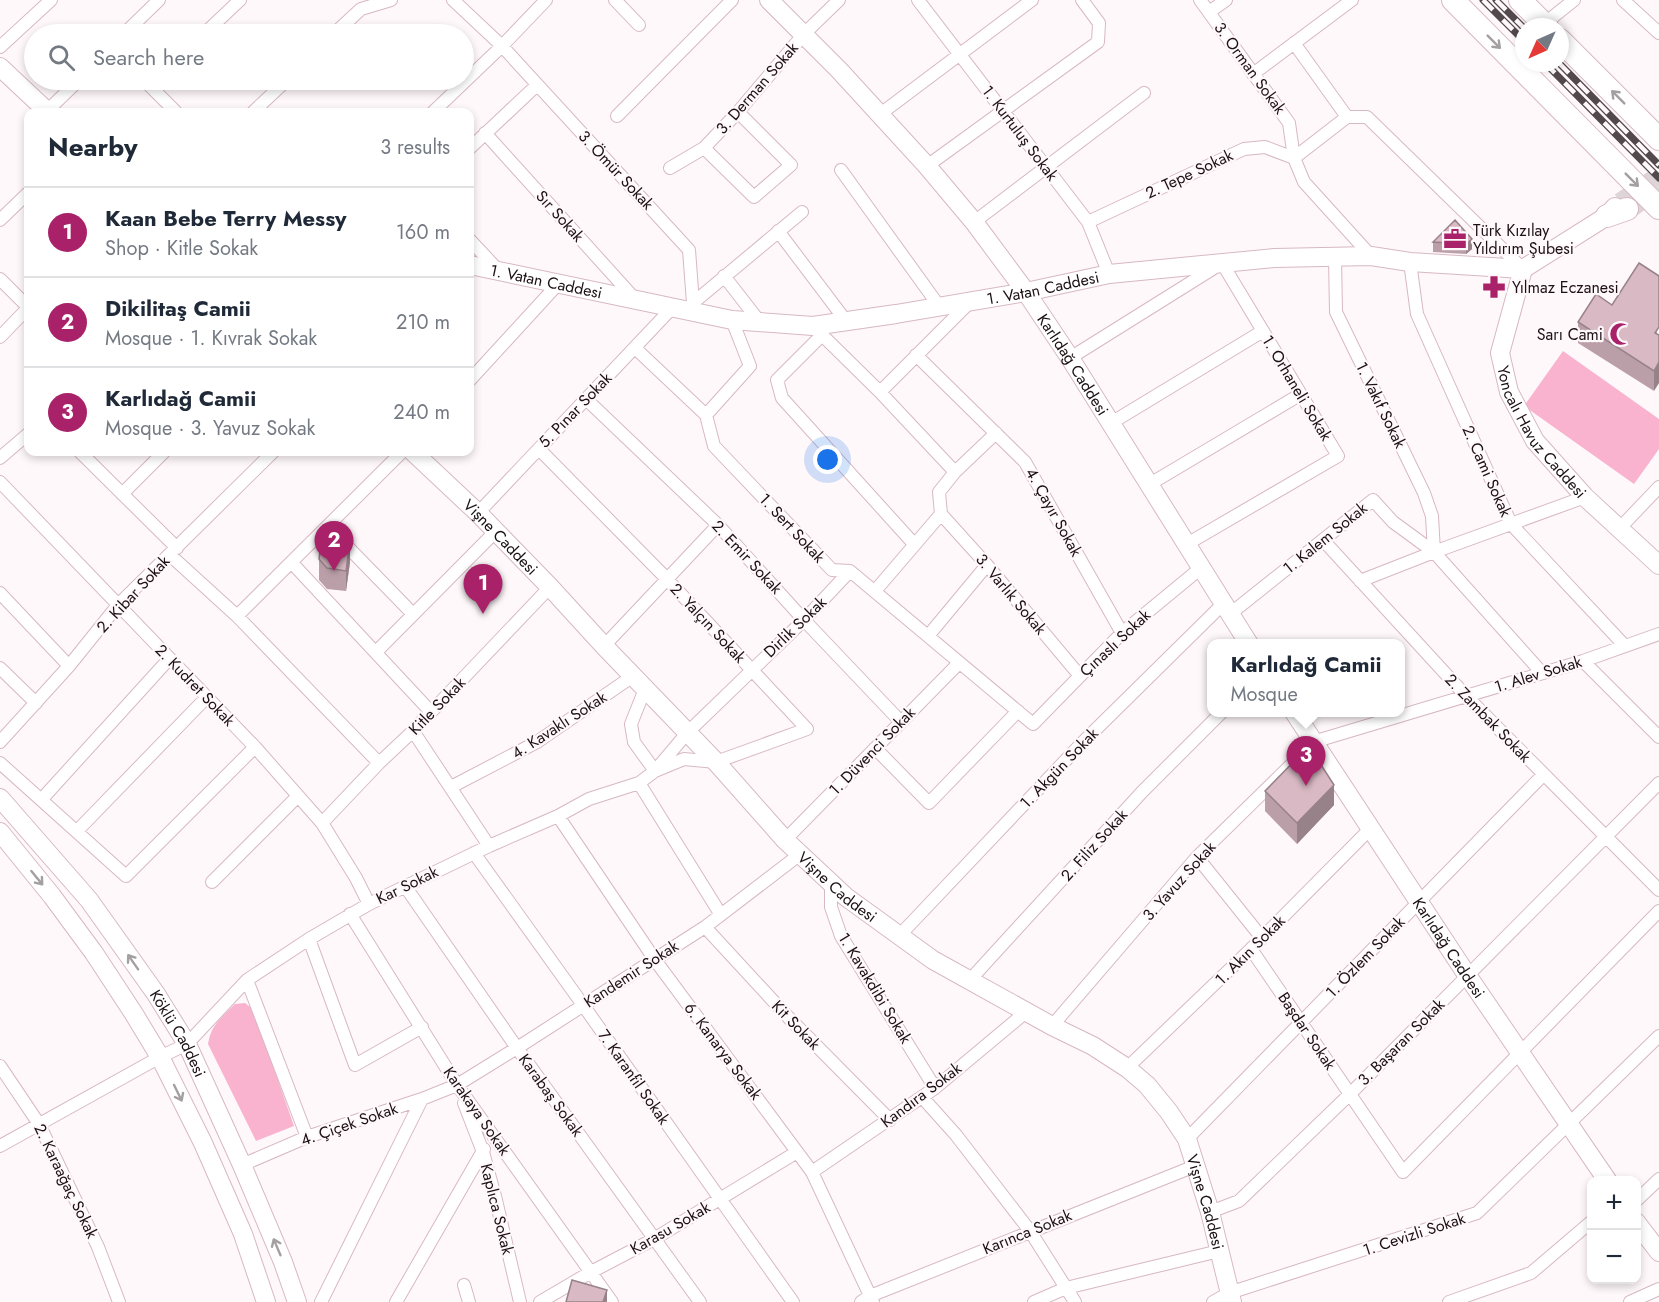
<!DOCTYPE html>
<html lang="en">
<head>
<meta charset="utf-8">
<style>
	:root { --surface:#fff; --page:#f6f6f7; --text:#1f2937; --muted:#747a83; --line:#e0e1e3; --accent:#a92269 }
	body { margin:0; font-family:Jost,sans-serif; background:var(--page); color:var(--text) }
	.controls { position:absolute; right:18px; bottom:18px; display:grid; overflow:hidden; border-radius:12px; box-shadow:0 3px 9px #0003 }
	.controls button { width:54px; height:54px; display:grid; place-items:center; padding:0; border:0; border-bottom:2px solid var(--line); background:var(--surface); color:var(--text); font:30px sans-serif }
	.compass { position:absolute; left:1515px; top:18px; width:54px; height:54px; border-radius:50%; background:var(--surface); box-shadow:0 3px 9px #0003; rotate:225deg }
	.you { position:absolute; left:828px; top:460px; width:21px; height:21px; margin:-15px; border:4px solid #fff; border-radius:50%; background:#1a73e8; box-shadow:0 0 0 9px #1a73e833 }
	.badge { display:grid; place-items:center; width:39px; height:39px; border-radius:50%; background:var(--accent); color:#fff; font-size:20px; font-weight:700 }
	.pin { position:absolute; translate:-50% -50px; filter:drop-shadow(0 2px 3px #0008) }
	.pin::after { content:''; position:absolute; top:32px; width:21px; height:18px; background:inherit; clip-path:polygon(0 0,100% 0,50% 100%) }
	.popup { position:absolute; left:1207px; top:639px; width:198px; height:78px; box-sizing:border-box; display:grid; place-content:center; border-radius:12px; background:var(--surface); filter:drop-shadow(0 2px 4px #0005); font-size:20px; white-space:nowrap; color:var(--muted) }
	.popup b { font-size:22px; color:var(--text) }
	.popup::after { content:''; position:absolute; left:50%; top:100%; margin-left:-12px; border:12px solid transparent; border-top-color:var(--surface) }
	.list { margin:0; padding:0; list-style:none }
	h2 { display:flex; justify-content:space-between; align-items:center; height:78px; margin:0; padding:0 24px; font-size:26px }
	h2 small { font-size:20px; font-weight:400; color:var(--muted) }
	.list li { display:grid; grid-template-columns:39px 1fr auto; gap:18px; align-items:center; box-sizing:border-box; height:90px; padding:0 24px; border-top:2px solid var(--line) }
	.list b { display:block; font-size:22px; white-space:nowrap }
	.list p { margin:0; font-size:20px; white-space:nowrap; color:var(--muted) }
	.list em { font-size:20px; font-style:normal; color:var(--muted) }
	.icon { flex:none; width:33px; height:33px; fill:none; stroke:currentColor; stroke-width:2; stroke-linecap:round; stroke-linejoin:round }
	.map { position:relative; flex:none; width:1659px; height:1302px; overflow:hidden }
	.search { position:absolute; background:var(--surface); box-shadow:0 3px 9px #0003; left:24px; top:24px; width:450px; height:66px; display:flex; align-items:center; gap:15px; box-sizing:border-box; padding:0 21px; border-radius:33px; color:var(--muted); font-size:22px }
	.panel { position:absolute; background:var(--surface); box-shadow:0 3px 9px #0003; left:24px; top:108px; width:450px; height:348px; border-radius:12px }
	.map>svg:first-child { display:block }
	.green { fill:#f9b3ce }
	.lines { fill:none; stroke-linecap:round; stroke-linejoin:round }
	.secondary-tunnel { stroke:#ddd5d8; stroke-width:18; stroke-dasharray:18 9; stroke-linecap:butt }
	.highway-tunnel { stroke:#ddd5d8; stroke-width:22; stroke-dasharray:22 11; stroke-linecap:butt }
	.street-casing { stroke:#d7b8c3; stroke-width:14 }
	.secondary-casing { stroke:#d7b8c3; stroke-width:20 }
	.highway-casing { stroke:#d7b8c3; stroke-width:24 }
	.street { stroke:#fff; stroke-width:12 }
	.secondary { stroke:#fff; stroke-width:18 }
	.highway { stroke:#fff; stroke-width:22 }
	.rail-casing { stroke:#53494d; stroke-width:7 }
	.rail { stroke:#fff8fb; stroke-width:4.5; stroke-dasharray:14; stroke-linecap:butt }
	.wall { fill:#ba9fa9 }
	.shaded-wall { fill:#978289 }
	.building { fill:#d8b9c4; stroke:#978289; stroke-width:1.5 }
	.oneway { stroke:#a49fa1 }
	.labels { text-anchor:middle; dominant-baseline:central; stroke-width:4.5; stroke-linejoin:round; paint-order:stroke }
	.street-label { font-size:16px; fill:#1b1015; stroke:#fff8fb }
	.poi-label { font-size:16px; fill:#1b1015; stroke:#fff8fb; text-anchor:start }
</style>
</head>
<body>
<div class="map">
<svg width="1659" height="1302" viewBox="0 0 1659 1302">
	<rect width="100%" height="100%" fill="#fff8fb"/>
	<!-- green -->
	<path class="green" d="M 1563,351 L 1659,419 L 1659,449 L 1634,484 L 1524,406 Z
		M 245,1003 L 253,1009 L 294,1126 L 256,1141 L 208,1044 C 211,1025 221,1018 235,1004 Z"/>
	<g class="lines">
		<!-- secondary-tunnel -->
		<path class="secondary-tunnel" d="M 1620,202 L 1659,175"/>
		<!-- highway-tunnel -->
		<path class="highway-tunnel" d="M 1627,209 L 1659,187"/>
		<!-- street casing -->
		<g class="street-casing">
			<path id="street" d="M 453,0 L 502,46 L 689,250 L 693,303 L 691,310
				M 615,0 L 639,25
				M 918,0 L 1088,222 L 1109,274
				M 1200,0 L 1289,123 L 1294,158 L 1304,182 L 1371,256
				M 1623,0 L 1659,33
				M 1209,12 L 1226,0
				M 1544,24 L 1574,0
				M 124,34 L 159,0
				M 204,34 L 240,0
				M 334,34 L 361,9 L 391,0
				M 1294,43 L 1347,117 L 1367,117 L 1523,269
				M 0,47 L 51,0
				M 1253,74 L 1352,0
				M 144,80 L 176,112
				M 47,111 L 79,80
				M 253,112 L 287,80
				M 433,112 L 502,46 L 546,0
				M 879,115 L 1032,0
				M 617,116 L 732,0
				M 485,133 L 634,298
				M 470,148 L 537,85
				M 704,148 L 754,197 L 791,165 L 738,112
				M 927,166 L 1098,42 L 1099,23 L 1082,0
				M 670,168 L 704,148 L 738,112 L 804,34 L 839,0
				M 841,170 L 939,306
				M 0,220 L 28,193
				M 974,222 L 1144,93
				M 1088,222 L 1244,149 L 1265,147 L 1294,158 L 1347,117
				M 778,231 L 846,321
				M 470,240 L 498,270
				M 1335,257 L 1336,312 L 1424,493 L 1432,516 L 1434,552
				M 1410,262 L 1417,314 L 1511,524 L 1625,646
				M 724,276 L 759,321
				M 0,279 L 28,307
				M 693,303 L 802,212
				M 818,331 L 880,392 L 955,472
				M 822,335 L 777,380 L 782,398 L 914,544
				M 0,337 L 28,308
				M 635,348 L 706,415 L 714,446 L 832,570 L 850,571 L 1033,724 L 1122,633 L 1202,567
				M 916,355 L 1025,462 L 1122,633
				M 1070,358 L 1222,263 L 1338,456 L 1187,544
				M 470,380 L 559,283
				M 880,392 L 970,302
				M 586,399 L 718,525 L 804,620 L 901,722
				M 706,415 L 750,366 L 732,320
				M 1111,423 L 1263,331
				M 80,452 L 177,548
				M 0,458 L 28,434
				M 0,482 L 255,747 L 322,823 L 356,878 L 369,904
				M 1150,484 L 1301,394
				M 122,494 L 164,452
				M 478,513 L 673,307
				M 941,514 L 987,565 L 1080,676
				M 1619,529 L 1659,487
				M 339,538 L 413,614
				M 1323,540 L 1466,696 L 1659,890
				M 1434,552 L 1542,673
				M 170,555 L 237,616 L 379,763
				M 292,563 L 431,712
				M 1360,581 L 1434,552
				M 875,591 L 941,514 L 939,492 L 955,472 L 996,433
				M 0,593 L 69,666
				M 1230,614 L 1373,500 L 1393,522 L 1434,552 L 1585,497
				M 237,616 L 402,452
				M 928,636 L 987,565
				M 604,646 L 718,525
				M 376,652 L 496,531
				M 1583,661 L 1659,737
				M 0,668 L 36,703
				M 645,689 L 631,724 L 634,742 L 655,771 L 687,733 L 804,620 L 850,571
				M 413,731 L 489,846
				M 0,742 L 69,666 L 118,605 L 273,452
				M 1310,746 L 1313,742 L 1583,661 L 1659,634
				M 875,748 L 929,803 L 1018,711
				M 0,763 L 126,876 L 255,747
				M 639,783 L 721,915
				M 451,787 L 537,742 L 633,676
				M 42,799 L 169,659
				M 558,816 L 655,960 L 812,1172 L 873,1302
				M 322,823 L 379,763 L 413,731 L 550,587
				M 77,831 L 206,698
				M 785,840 L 959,663
				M 474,853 L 583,1005 L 793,1302
				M 1197,857 L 1262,938
				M 212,882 L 298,796
				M 831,883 L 831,907 L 841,936 L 935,1088
				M 405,886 L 517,1048 L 700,1302
				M 350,914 L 457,1085 L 612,1302
				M 705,927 L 788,1017 L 890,1120
				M 899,936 L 1082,743 L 1223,604
				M 309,939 L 355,1065 L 422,1027
				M 1251,949 L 1403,1172 L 1659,911
				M 247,980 L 307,1137
				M 969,981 L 1142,792 L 1222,712
				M 1052,1026 L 1197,857 L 1293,763
				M 0,1066 L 39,1124 L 98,1247 L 119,1302
				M 1127,1068 L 1251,949 L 1370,829
				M 922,1097 L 956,1135 L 1030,1231 L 1075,1302
				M 464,1103 L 483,1152 L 495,1196 L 520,1302
				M 1187,1139 L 1543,775
				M 0,1146 L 160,1057 L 187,1044 L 247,980 L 309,939 L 369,904 L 489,846 L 558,816 L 589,799 L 639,783 L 655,771 L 684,759 L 716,762 L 807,729 L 666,578 L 539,449
				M 242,1165 L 307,1137 L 422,1099 L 457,1085 L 517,1048 L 705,927 L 799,855
				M 812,1172 L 935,1088 L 1026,1012
				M 1636,1201 L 1659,1179
				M 1210,1212 L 1239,1201 L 1350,1094 L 1659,783
				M 464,1285 L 469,1302
				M 321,1302 L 422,1099
				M 396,1302 L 484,1149
				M 540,1302 L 591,1272 L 654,1239 L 797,1152
				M 861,1302 L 870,1296 L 1195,1166
				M 1034,1302 L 1066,1288 L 1219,1251
				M 1213,1302 L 1229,1293 L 1477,1213 L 1659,1036
				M 1449,1302 L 1531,1273 L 1592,1221
				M 1630,1302 L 1659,1289"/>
		</g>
		<!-- secondary casing -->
		<g class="secondary-casing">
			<g id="secondary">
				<path id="s1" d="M 769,0 L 839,70 L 927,166 L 974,222 L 1026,292 L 1070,358 L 1249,644"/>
				<path d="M 0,67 L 48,112"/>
				<path id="s2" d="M 470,265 L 732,320 L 813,326 L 896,314 L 1026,292 L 1109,274 L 1274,258 L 1371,256 L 1410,262 L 1523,269 L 1607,216 L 1615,207"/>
				<path id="s3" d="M 1523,269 L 1500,353 L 1509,392 L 1535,441 L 1585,497 L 1659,565"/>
				<path id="s4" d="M 413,452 L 478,513 L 550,587 L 604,646 L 716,762 L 785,840 L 846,897 L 933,960 L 1052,1026 L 1093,1046 L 1127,1068 L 1147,1085 L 1169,1112 L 1187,1139 L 1210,1212 L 1232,1302"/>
				<path id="s5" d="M 1294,712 L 1467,975 L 1607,1180"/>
				<path id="s6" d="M 0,798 L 89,900 L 156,994 L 187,1044 L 242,1165 L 283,1262 L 297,1302"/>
				<path d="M 0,832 L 52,896 L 94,953 L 134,1014 L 160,1057 L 203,1143 L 243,1234 L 266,1302"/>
				<path d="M 1636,1222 L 1659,1252"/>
			</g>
		</g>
		<!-- highway casing -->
		<g class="highway-casing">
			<path id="highway" d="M 1453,0 L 1659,208
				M 1520,0 L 1547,27
				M 1560,40 L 1659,139
				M 1607,216 L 1627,209"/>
		</g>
		<!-- street -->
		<use href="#street" class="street"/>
		<!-- secondary -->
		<use href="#secondary" class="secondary"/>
		<!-- highway -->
		<use href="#highway" class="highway"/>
		<!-- rail casing -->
		<g class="rail-casing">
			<path id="rail" d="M 1483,0 L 1524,41
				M 1496,0 L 1524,28
				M 1545,63 L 1659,178
				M 1559,63 L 1659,165"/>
		</g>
		<!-- rail -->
		<use href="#rail" class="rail"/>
	</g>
	<!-- wall -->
	<path class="wall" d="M 1472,239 L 1472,249 L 1466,254 L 1433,252 L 1433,242 Z
		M 1659,276 L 1654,391 L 1578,343 L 1578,322 L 1612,305 Z
		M 319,559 L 350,562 L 346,591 L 327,589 L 319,580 Z
		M 1265,791 L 1334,805 L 1297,844 L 1265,811 Z"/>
	<!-- shaded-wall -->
	<path class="shaded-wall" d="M 1472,239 L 1472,249 L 1466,254 L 1466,244 Z
		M 1659,362 L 1659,383 L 1654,391 L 1654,371 Z
		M 350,541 L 350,562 L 346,591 L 346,571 Z
		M 1334,785 L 1334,805 L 1297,844 L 1297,823 Z
		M 607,1290 L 607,1302 L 603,1302 Z"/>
	<!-- building -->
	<path class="building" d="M 1455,220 L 1472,239 L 1466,244 L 1433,242 Z
		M 1639,263 L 1659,276 L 1659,327 L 1655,333 L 1659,335 L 1659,362 L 1654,371 L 1578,322 L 1596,294 L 1612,305 Z
		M 323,530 L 342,532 L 350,541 L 346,571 L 327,568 L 319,559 Z
		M 1309,746 L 1334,785 L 1297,823 L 1265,791 Z
		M 572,1280 L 607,1290 L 603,1302 L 566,1302 Z"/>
	<!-- one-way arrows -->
	<defs><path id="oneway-shaft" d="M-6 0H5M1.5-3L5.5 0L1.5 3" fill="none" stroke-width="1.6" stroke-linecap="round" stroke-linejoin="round" transform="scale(1.5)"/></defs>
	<g class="oneway">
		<use href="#oneway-shaft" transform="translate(1494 42) rotate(45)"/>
		<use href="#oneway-shaft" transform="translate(1618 97) rotate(-135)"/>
		<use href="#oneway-shaft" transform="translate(1632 180) rotate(45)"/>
		<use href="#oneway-shaft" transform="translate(37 878) rotate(51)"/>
		<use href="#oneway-shaft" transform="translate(133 962) rotate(-125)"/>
		<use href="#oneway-shaft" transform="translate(178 1093) rotate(64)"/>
		<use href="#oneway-shaft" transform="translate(277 1247) rotate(-113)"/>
	</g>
	<!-- icons -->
	<defs>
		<g id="office-bare" transform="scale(1.8)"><path d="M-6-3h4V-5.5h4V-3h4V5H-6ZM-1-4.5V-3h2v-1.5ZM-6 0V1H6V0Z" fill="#a92269" stroke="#fff8fb" stroke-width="2.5" paint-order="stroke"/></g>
		<g id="pharmacy-bare" transform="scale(1.8)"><path d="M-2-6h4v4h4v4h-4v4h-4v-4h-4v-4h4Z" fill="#a92269" stroke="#fff8fb" stroke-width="2.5" paint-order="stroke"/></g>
		<g id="mosque-bare" transform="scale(1.8)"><path d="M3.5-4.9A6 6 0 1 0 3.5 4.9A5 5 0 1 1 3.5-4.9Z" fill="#a92269" stroke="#fff8fb" stroke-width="2.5" paint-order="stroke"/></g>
	</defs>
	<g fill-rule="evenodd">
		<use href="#office-bare" x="1455" y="239"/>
		<use href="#pharmacy-bare" x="1494" y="287"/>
		<use href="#mosque-bare" x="1621" y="334"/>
	</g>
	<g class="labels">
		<!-- street labels -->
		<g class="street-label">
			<text transform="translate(1250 68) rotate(54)">3. Orman Sokak</text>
			<text transform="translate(757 88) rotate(-49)">3. Derman Sokak</text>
			<text transform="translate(1020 133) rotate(53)">1. Kurtuluş Sokak</text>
			<text transform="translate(616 170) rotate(47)">3. Ömür Sokak</text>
			<text transform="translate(1189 174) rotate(-25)">2. Tepe Sokak</text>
			<text transform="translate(560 216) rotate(48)">Sır Sokak</text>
			<text stroke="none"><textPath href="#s2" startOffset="78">1. Vatan Caddesi</textPath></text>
			<text stroke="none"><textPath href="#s2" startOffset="582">1. Vatan Caddesi</textPath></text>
			<text stroke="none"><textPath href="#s1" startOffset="476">Karlıdağ Caddesi</textPath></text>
			<text transform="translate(1297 388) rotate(59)">1. Orhaneli Sokak</text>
			<text transform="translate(1381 405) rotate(64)">1. Vakıf Sokak</text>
			<text transform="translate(575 410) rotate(-46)">5. Pınar Sokak</text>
			<text stroke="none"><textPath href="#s3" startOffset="178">Yoncalı Havuz Caddesi</textPath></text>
			<text transform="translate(1487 471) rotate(66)">2. Cami Sokak</text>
			<text transform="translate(1054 512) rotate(61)">4. Çayır Sokak</text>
			<text transform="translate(792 528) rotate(47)">1. Sert Sokak</text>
			<text stroke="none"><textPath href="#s4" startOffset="122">Vişne Caddesi</textPath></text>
			<text transform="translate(1325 538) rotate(-39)">1. Kalem Sokak</text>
			<text transform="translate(747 557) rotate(47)">2. Emir Sokak</text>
			<text transform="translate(133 594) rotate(-47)">2. Kibar Sokak</text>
			<text transform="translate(1011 594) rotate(50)">3. Varlık Sokak</text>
			<text transform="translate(708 623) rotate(47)">2. Yalçın Sokak</text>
			<text transform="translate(795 627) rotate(-44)">Dirlik Sokak</text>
			<text transform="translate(1115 643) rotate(-43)">Çınaslı Sokak</text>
			<text transform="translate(1538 674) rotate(-17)">1. Alev Sokak</text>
			<text transform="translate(195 685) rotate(46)">2. Kudret Sokak</text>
			<text transform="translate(437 706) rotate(-46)">Kitle Sokak</text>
			<text transform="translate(1488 718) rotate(46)">2. Zambak Sokak</text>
			<text transform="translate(559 725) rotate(-33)">4. Kavaklı Sokak</text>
			<text transform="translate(872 751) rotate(-46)">1. Düvenci Sokak</text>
			<text transform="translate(1059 768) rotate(-46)">1. Akgün Sokak</text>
			<text transform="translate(1094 845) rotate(-48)">2. Filiz Sokak</text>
			<text transform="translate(1179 881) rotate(-48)">3. Yavuz Sokak</text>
			<text transform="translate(407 885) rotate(-26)">Kar Sokak</text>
			<text stroke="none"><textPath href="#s4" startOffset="608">Vişne Caddesi</textPath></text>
			<text stroke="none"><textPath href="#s5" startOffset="282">Karlıdağ Caddesi</textPath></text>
			<text transform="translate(1250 950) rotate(-45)">1. Akın Sokak</text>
			<text transform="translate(1365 957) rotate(-46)">1. Özlem Sokak</text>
			<text transform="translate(631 974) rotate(-33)">Kandemir Sokak</text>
			<text transform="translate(875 988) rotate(59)">1. Kavakdibi Sokak</text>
			<text transform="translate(796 1025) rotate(46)">Kit Sokak</text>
			<text transform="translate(1307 1031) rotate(56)">Başdar Sokak</text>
			<text stroke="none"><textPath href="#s6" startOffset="296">Köklü Caddesi</textPath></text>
			<text transform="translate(1401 1042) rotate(-45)">3. Başaran Sokak</text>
			<text transform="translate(723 1051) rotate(53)">6. Kanarya Sokak</text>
			<text transform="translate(634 1077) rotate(55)">7. Karanfil Sokak</text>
			<text transform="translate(551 1095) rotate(54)">Karabaş Sokak</text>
			<text transform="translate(921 1095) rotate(-37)">Kandıra Sokak</text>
			<text transform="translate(477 1111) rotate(55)">Karakaya Sokak</text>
			<text transform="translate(349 1124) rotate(-19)">4. Çiçek Sokak</text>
			<text transform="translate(66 1181) rotate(64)">2. Karaağaç Sokak</text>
			<text stroke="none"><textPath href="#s4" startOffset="1110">Vişne Caddesi</textPath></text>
			<text transform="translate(497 1209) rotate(76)">Kaplıca Sokak</text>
			<text transform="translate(670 1228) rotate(-30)">Karasu Sokak</text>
			<text transform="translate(1027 1232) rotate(-22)">Karınca Sokak</text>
			<text transform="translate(1414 1234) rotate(-18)">1. Cevizli Sokak</text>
		</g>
		<!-- poi labels -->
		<g class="poi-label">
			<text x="1473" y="230">Türk Kızılay<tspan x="1473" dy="18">Yıldırım Şubesi</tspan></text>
			<text x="1512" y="287">Yılmaz Eczanesi</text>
			<text x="1603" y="334" text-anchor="end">Sarı Cami</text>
		</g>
	</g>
</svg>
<div class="controls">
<button>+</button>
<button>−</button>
</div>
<svg class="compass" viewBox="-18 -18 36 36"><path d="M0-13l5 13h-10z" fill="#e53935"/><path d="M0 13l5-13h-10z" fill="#747a83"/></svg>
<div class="you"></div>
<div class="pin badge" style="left:483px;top:614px">1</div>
<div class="pin badge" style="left:334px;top:571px">2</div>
<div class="pin badge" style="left:1306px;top:786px">3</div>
<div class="popup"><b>Karlıdağ Camii</b>Mosque</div>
<div class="search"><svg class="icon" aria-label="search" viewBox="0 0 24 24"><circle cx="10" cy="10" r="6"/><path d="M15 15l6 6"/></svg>Search here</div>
<section class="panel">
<h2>Nearby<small>3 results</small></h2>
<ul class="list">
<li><span class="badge">1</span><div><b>Kaan Bebe Terry Messy</b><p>Shop · Kitle Sokak</p></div><em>160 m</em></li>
<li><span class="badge">2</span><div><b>Dikilitaş Camii</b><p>Mosque · 1. Kıvrak Sokak</p></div><em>210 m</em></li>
<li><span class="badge">3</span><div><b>Karlıdağ Camii</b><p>Mosque · 3. Yavuz Sokak</p></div><em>240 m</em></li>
</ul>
</section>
</div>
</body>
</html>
